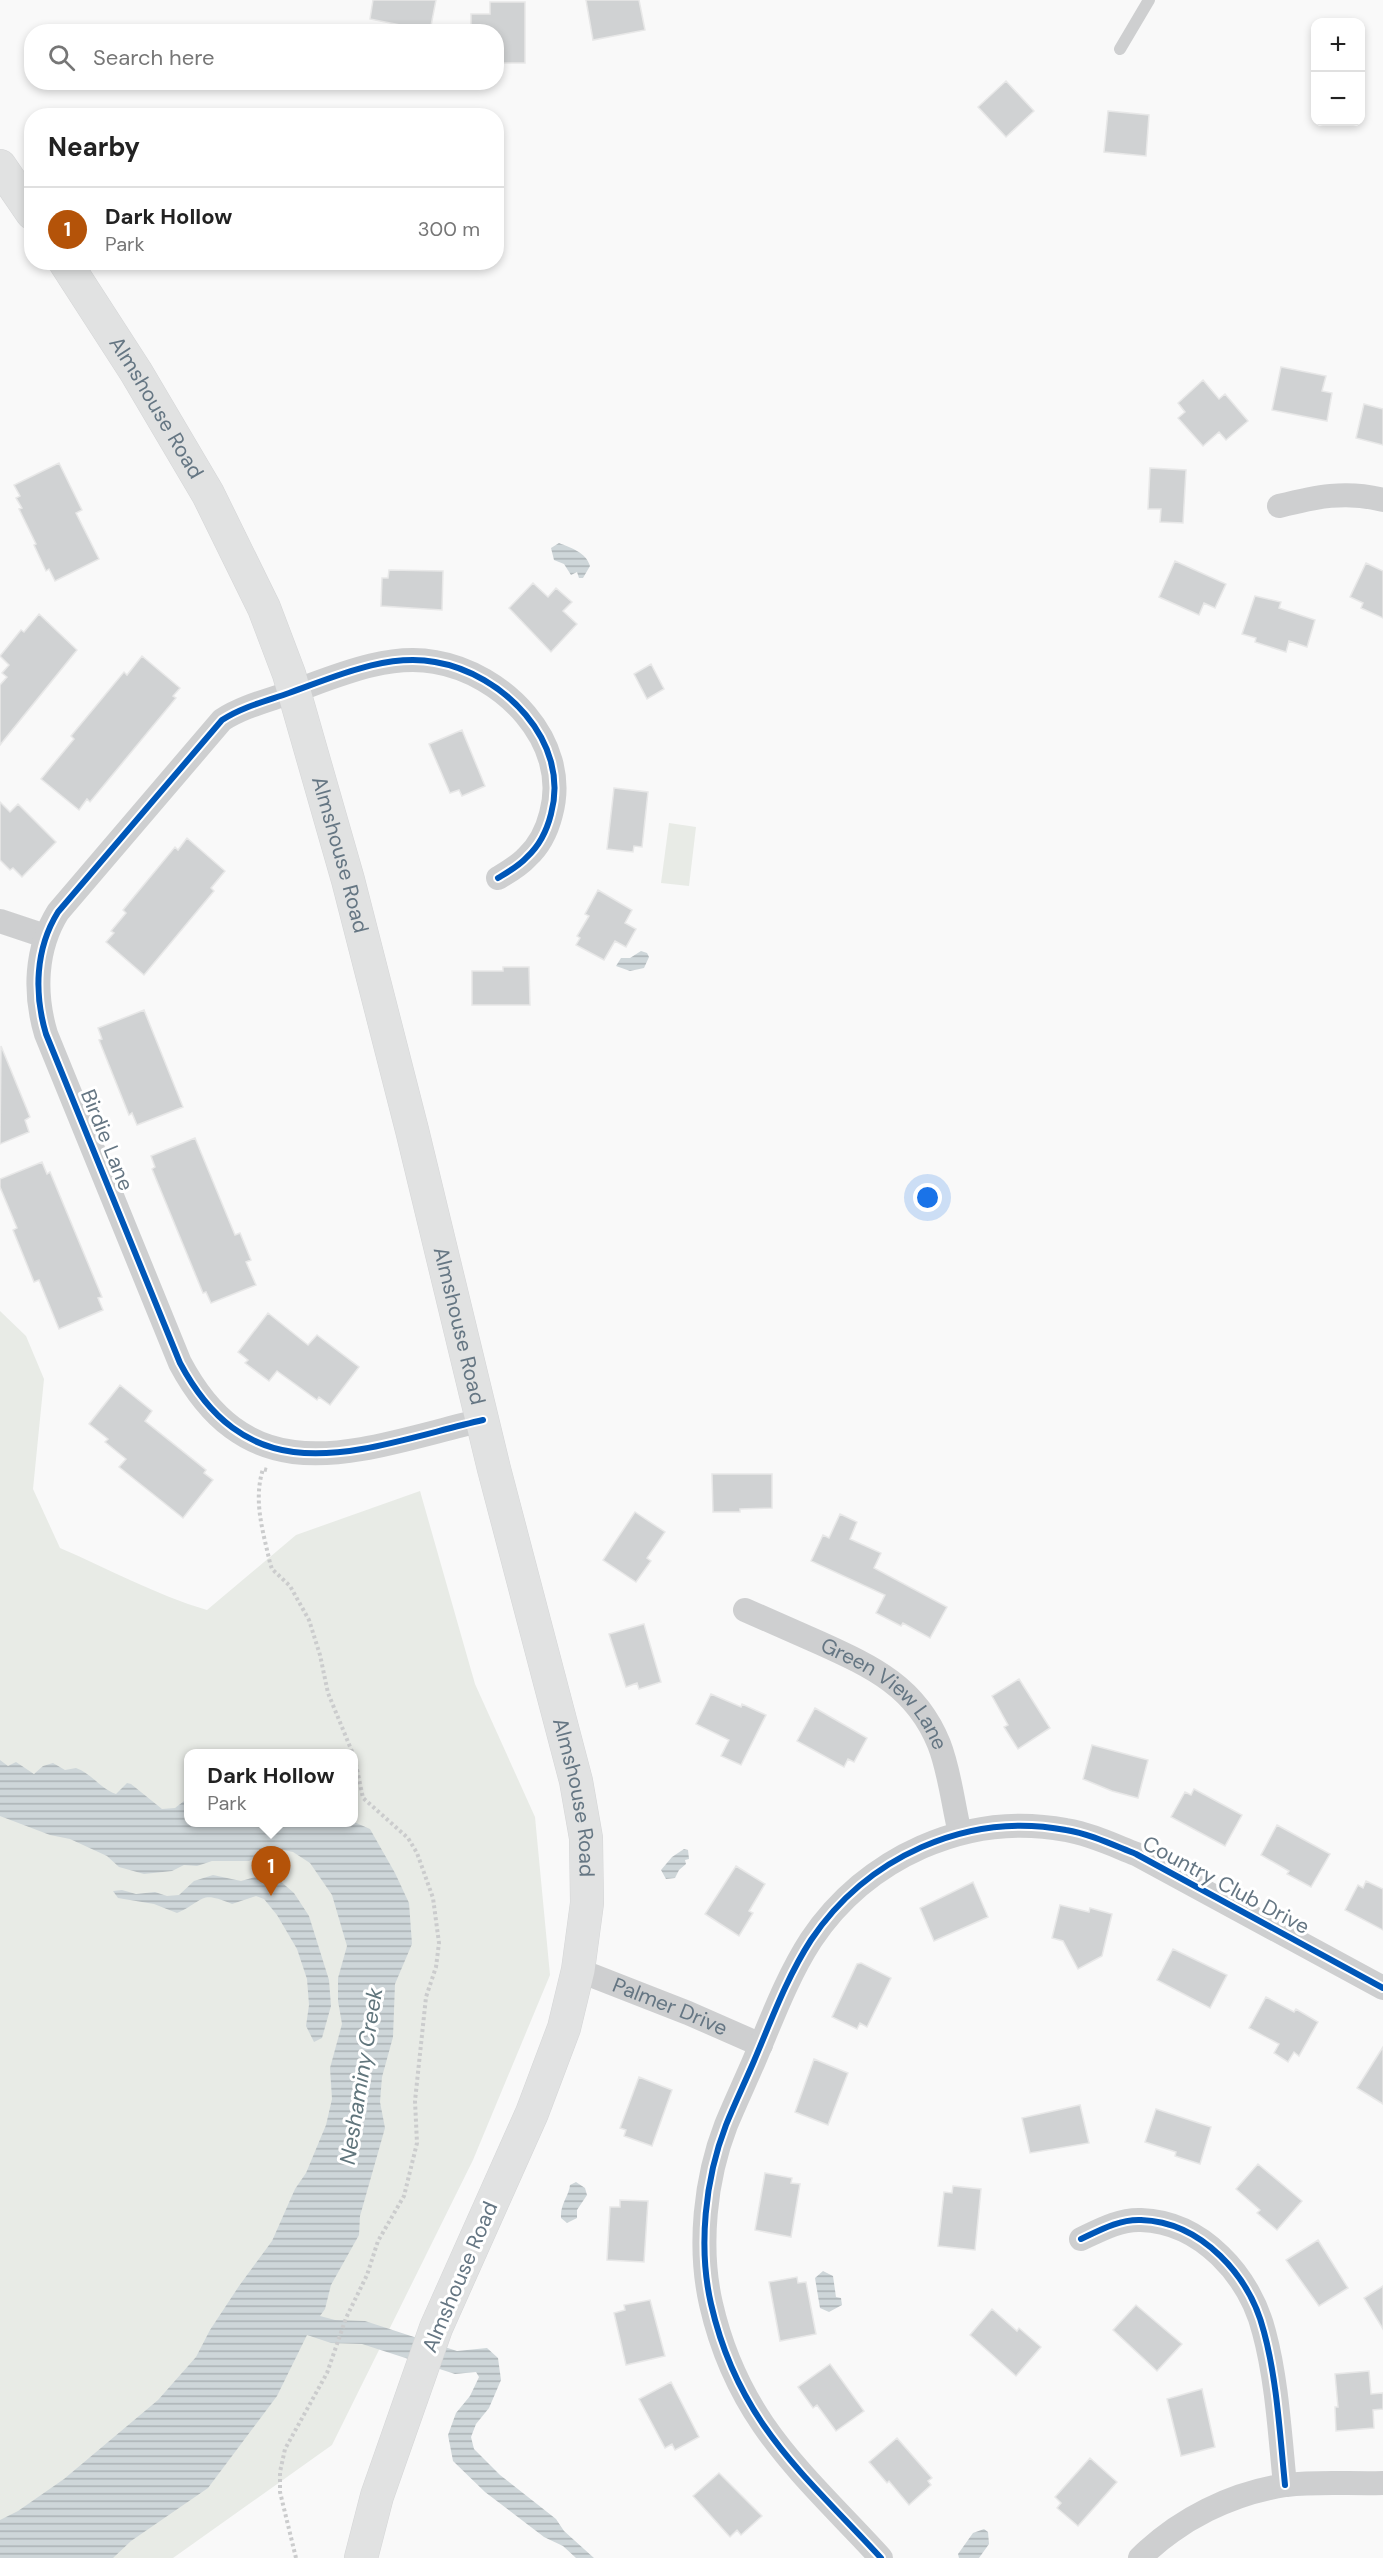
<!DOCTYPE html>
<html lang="en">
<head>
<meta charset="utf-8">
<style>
	:root { --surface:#fff; --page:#f6f6f6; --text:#222; --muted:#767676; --line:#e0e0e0; --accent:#b45309 }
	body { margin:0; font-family:"DM Sans",sans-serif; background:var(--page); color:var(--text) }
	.controls { position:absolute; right:18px; top:18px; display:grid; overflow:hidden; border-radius:12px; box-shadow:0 3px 9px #0003 }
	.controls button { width:54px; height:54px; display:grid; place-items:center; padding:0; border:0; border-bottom:2px solid var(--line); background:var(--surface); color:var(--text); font:30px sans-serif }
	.you { position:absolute; left:928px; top:1198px; width:21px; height:21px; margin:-15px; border:4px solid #fff; border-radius:50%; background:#1a73e8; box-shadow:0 0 0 9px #1a73e833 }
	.badge { display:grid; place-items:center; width:39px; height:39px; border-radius:50%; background:var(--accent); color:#fff; font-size:20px; font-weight:700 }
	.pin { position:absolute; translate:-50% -50px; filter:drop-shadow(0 2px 3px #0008) }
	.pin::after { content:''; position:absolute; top:32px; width:21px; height:18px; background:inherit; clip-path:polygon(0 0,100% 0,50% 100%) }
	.popup { position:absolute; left:184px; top:1749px; width:174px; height:78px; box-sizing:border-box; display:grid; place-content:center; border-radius:12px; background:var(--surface); filter:drop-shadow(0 2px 4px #0005); font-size:20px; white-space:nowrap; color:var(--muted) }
	.popup b { font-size:22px; color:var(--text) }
	.popup::after { content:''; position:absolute; left:50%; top:100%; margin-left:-12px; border:12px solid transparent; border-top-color:var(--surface) }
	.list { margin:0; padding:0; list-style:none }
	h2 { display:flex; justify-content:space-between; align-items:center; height:78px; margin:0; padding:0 24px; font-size:26px }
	h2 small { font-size:20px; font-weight:400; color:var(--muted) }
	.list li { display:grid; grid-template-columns:39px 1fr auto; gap:18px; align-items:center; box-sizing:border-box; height:84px; padding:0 24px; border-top:2px solid var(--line) }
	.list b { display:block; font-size:22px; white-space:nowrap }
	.list p { margin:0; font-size:20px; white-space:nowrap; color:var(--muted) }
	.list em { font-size:20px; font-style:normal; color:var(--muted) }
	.icon { flex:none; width:33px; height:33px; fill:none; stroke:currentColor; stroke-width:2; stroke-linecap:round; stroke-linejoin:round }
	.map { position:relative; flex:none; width:1383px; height:2558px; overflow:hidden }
	.search { position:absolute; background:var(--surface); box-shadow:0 3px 9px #0003; left:24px; top:24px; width:480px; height:66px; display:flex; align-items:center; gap:15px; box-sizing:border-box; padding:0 21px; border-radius:24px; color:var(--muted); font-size:22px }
	.panel { position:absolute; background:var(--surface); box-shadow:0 3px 9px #0003; left:24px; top:108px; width:480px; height:162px; border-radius:24px }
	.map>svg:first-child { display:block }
	.green { fill:#e8ebe6; fill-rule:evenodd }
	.water { fill:url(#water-rules) }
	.building { fill:#d0d2d3; stroke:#e8e8e8; stroke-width:1.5 }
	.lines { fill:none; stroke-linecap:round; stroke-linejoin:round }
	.secondary-casing { stroke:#d5d6d7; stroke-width:34 }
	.path { stroke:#cbcccd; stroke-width:4; stroke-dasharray:3 3; stroke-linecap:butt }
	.service { stroke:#cecfd0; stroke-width:12 }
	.minor { stroke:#cecfd0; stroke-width:24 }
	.secondary { stroke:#e1e2e2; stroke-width:33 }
	.cycleway-casing { stroke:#fff; stroke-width:10 }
	.cycleway { stroke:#0057b8; stroke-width:6 }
	.labels { text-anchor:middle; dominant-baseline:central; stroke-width:6; stroke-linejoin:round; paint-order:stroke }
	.street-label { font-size:21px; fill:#657683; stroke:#fff }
	.water-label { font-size:22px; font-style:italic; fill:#60757c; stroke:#fff }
</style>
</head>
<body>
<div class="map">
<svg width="1383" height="2558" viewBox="0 0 1383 2558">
	<defs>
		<pattern id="water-rules" width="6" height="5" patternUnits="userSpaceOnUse" patternTransform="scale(1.5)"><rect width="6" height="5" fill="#ced6d9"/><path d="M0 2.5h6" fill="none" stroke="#abb2b5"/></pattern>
	</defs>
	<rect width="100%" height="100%" fill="#f9f9f9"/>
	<!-- green -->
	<path class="green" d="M 669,823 L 696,827 L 689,886 L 661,883 Z
		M 0,1311 L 26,1336 L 44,1379 L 33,1489 L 60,1548 C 109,1569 156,1595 207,1610 L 296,1535 L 420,1491 L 475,1684 L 535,1817 L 550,1975 L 473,2160 L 332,2445 L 173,2558 L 0,2558 ZM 188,1754 L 354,1754 L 354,1822 L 188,1822 Z"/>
	<!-- water -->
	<path class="water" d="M 559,543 C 571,548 586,552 590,566 L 583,578 L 579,578 L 577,572 L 571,575 L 564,564 L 554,560 L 551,548 Z
		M 641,951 L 647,953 L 649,957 L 644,968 L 630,971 L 616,966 L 621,958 L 630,958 Z
		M 0,1760 L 8,1766 L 16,1762 L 34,1774 L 43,1766 L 53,1763 L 65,1770 L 76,1768 C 92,1774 101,1789 116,1794 L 127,1783 L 131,1784 L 162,1809 L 175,1808 L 188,1798 L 188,1822 L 354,1822 L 370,1829 L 395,1873 L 409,1903 L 412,1944 L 395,1984 L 393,2037 L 382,2077 L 380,2102 L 385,2128 L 360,2216 L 359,2235 L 331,2285 L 325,2309 L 320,2316 L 335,2320 L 365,2321 L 457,2351 L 487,2348 L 498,2358 L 501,2380 L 489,2408 L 476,2424 L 471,2437 L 474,2449 L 500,2475 L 556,2519 L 564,2531 L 594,2558 L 576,2558 L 563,2546 L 544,2537 L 485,2492 L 453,2461 L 448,2435 L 456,2413 L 470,2396 L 479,2377 L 476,2372 L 455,2374 L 362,2344 L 331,2343 L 307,2335 L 277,2396 L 208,2488 L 131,2541 L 113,2558 L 0,2558 L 0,2520 L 18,2511 L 64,2479 L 158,2400 L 196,2357 L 210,2330 L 239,2286 L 272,2241 L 295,2189 L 306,2173 L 326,2125 L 332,2099 L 330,2068 L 342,2024 L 338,2001 L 338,1978 L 347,1946 L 332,1895 L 310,1863 L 293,1852 L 273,1848 L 249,1861 L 212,1861 L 197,1866 L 184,1865 L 172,1871 L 144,1874 L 119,1867 L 107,1856 L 70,1839 L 50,1835 L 0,1816 Z
		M 684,1849 L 688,1850 L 689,1859 L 685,1860 L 686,1864 L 679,1870 L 675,1878 L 666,1879 L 661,1870 L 672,1857 Z
		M 213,1875 L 241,1881 L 259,1876 L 279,1880 L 294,1893 L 309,1916 L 329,1980 L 331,2006 L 322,2038 L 314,2042 L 306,2026 L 309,2005 L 307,1979 L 297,1949 L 277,1915 L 264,1899 L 256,1896 L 232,1904 C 199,1890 206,1900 177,1913 L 154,1904 L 118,1898 L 113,1891 L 122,1890 L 136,1894 L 155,1892 L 167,1896 L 179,1895 L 194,1881 Z
		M 576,2182 L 585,2188 L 587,2195 L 577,2210 L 577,2218 L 567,2223 L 561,2218 C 560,2204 569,2196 570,2185 Z
		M 823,2271 L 833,2276 L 836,2297 L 841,2298 L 842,2305 L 829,2312 L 820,2308 L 815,2278 Z
		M 984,2529 L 988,2532 L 989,2544 L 979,2558 L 959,2558 L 958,2554 L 973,2533 Z"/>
	<!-- building -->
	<path class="building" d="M 373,0 L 436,0 L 430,31 L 370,19 Z
		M 586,0 L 639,0 L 645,30 L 593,40 Z
		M 490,2 L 525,2 L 525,63 L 500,63 L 500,50 L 496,50 L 496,32 L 471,32 L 471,14 L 490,14 Z
		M 1006,81 L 1034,111 L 1006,137 L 978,107 Z
		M 1108,111 L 1149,115 L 1146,156 L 1104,152 Z
		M 1281,367 L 1326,376 L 1322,391 L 1332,393 L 1327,421 L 1272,410 Z
		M 1203,380 L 1219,399 L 1225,394 L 1248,421 L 1226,440 L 1219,432 L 1203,446 L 1178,418 L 1185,412 L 1178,403 Z
		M 1364,404 L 1383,409 L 1383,445 L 1356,438 Z
		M 59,463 L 82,510 L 76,513 L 99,559 L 55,581 L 49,569 L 46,571 L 34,545 L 36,544 L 19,509 L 22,508 L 16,498 L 20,496 L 14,485 Z
		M 1150,468 L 1186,470 L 1183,523 L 1160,522 L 1161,509 L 1148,509 Z
		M 1175,561 L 1226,584 L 1215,608 L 1204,603 L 1199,615 L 1159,597 Z
		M 1366,563 L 1383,571 L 1383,618 L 1361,608 L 1363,603 L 1350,597 Z
		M 389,570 L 443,571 L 442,610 L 381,606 L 382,578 L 388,578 Z
		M 533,583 L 548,597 L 556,588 L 572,602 L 563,611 L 577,624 L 551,652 L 509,608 Z
		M 1255,596 L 1281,602 L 1279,608 L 1315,620 L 1307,647 L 1289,641 L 1286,652 L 1255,642 L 1256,638 L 1242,634 Z
		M 39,614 L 77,650 L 0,745 L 0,685 L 7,677 L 2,673 L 9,665 L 0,656 L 21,630 L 24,632 Z
		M 142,656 L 180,688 L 173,696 L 176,698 L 109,779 L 90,802 L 87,799 L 79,810 L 41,779 L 74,739 L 71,736 L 124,672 L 127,675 Z
		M 651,664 L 664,689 L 647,699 L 634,674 Z
		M 462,730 L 485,786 L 462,796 L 459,790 L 450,793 L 429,744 Z
		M 614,788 L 648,792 L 642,847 L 634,846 L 633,852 L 607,849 Z
		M 0,802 L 10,812 L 18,804 L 56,842 L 22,877 L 13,868 L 10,870 L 0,860 Z
		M 187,838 L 225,871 L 211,888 L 214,891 L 144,975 L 106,942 L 114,933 L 111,931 L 126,913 L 123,910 L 175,847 L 178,850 Z
		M 598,890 L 632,910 L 625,923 L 636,929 L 626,947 L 615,941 L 604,960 L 576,945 L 580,938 L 577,936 L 589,916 L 585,914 Z
		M 503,967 L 529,967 L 530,1005 L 472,1005 L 472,971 L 503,971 Z
		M 144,1010 L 183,1107 L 137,1125 L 132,1113 L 129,1115 L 99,1040 L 102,1039 L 98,1028 Z
		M 1,1046 L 30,1117 L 25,1120 L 29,1132 L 0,1144 Z
		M 195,1138 L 235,1235 L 240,1233 L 251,1260 L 246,1262 L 256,1285 L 211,1303 L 206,1292 L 203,1293 L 152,1169 L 155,1167 L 151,1156 Z
		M 42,1162 L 47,1174 L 50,1172 L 102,1297 L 98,1298 L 103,1310 L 59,1329 L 39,1280 L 34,1282 L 13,1230 L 17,1228 L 0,1187 L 0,1179 Z
		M 268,1313 L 308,1345 L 317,1335 L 359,1367 L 330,1405 L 319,1397 L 317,1400 L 277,1371 L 269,1381 L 245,1363 L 248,1360 L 238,1352 Z
		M 120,1385 L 152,1411 L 145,1421 L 206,1470 L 204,1473 L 213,1480 L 183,1518 L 119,1467 L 126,1459 L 105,1442 L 108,1439 L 89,1424 Z
		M 712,1474 L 772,1474 L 772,1508 L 740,1509 L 740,1512 L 713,1512 Z
		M 635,1512 L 665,1532 L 647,1558 L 651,1561 L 636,1582 L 603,1560 Z
		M 840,1514 L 857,1522 L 850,1539 L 881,1553 L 874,1568 L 947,1607 L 930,1638 L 903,1623 L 901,1626 L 876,1613 L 885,1595 L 811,1561 L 823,1535 L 829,1538 Z
		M 644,1624 L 661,1682 L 639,1689 L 637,1683 L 626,1687 L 609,1634 Z
		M 1019,1679 L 1050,1728 L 1018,1749 L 1004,1727 L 1008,1725 L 992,1696 Z
		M 711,1694 L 741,1707 L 742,1704 L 766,1715 L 741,1765 L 721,1756 L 729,1740 L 696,1724 Z
		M 815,1708 L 867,1738 L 854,1762 L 848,1759 L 844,1767 L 797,1741 Z
		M 1092,1745 L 1148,1760 L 1138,1798 L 1112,1791 L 1083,1779 Z
		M 1194,1789 L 1242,1815 L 1225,1846 L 1171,1817 L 1185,1792 L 1191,1795 Z
		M 1277,1825 L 1330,1854 L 1311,1887 L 1287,1874 L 1289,1871 L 1261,1855 Z
		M 736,1866 L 765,1884 L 749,1911 L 753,1913 L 739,1936 L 705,1914 Z
		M 1366,1881 L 1383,1889 L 1383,1930 L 1345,1910 L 1358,1885 L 1363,1888 Z
		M 973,1882 L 988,1917 L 934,1941 L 920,1908 Z
		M 1060,1905 L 1089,1912 L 1090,1908 L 1112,1914 L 1102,1956 L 1078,1969 L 1063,1941 L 1052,1938 Z
		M 1173,1949 L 1227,1975 L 1210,2008 L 1157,1980 Z
		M 861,1963 L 891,1978 L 867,2027 L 860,2023 L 857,2029 L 832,2017 L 857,1964 Z
		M 1266,1997 L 1294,2012 L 1296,2009 L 1318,2022 L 1299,2056 L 1294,2052 L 1288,2062 L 1274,2053 L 1279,2044 L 1249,2028 Z
		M 1383,2047 L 1383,2104 L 1357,2088 Z
		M 814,2059 L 848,2073 L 828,2125 L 795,2112 Z
		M 639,2077 L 672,2090 L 652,2146 L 624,2136 L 626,2130 L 620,2128 Z
		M 1080,2105 L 1089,2143 L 1030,2153 L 1022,2118 Z
		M 1156,2109 L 1211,2127 L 1200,2164 L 1175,2156 L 1176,2152 L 1145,2142 Z
		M 1258,2164 L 1302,2201 L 1277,2230 L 1257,2213 L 1260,2210 L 1236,2189 Z
		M 765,2173 L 792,2178 L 791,2183 L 800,2184 L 791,2237 L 755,2230 Z
		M 953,2186 L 981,2189 L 975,2250 L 938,2246 L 944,2192 L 952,2193 Z
		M 620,2200 L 648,2201 L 644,2262 L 607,2260 L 610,2207 L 620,2207 Z
		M 1318,2240 L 1348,2288 L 1319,2306 L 1286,2260 Z
		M 797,2277 L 798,2283 L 806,2282 L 816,2334 L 780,2341 L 769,2282 Z
		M 1383,2286 L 1383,2329 L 1364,2298 Z
		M 650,2300 L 665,2356 L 626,2365 L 614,2313 L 625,2310 L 624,2305 Z
		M 1136,2305 L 1182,2344 L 1157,2371 L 1113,2330 Z
		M 992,2309 L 1017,2331 L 1019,2328 L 1041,2347 L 1016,2376 L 970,2335 Z
		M 830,2364 L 864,2411 L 836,2431 L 817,2405 L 813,2408 L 798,2387 Z
		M 1369,2371 L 1371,2394 L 1383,2393 L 1383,2409 L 1373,2410 L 1374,2428 L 1336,2431 L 1335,2407 L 1338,2407 L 1335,2374 Z
		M 671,2382 L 699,2437 L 675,2450 L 672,2444 L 665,2448 L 639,2399 Z
		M 1202,2389 L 1215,2447 L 1181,2456 L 1167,2399 Z
		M 897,2438 L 932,2478 L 928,2481 L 931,2485 L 909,2505 L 889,2481 L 887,2483 L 869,2462 Z
		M 1090,2458 L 1117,2482 L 1078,2526 L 1057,2508 L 1061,2503 L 1055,2497 Z
		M 719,2473 L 762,2516 L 741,2535 L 737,2530 L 730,2537 L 693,2496 Z"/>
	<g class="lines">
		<!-- secondary casing -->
		<g class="secondary-casing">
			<g id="secondary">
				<path d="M 0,166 L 32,213"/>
				<path id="s3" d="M 65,262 L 136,372 L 208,494 L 264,608 L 289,674 L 348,880 L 412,1130 L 494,1469 L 576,1781 L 586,1838 L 587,1903 L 578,1970 L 564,2028 L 532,2113 L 436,2328 L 377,2496 L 361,2558"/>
			</g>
		</g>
		<!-- path -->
		<path class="path" d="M 267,1470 L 263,1469 C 253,1501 263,1531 270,1563 L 272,1569 L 290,1586 L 309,1620 L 320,1655 L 328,1693 L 353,1754
			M 296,2558 L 280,2492 L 280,2472 L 285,2449 L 327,2373 L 346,2318 L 367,2275 L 378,2241 L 404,2196 L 417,2143 L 415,2101 L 426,1997 L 436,1967 L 439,1943 L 433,1898 L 417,1853 L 408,1838 L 363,1798 L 354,1755"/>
		<!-- service -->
		<path class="service" d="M 1120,49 L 1149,0"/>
		<!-- minor -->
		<g class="minor">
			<path d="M 1279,506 C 1315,497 1346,490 1383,500"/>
			<path d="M 0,921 L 45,936"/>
			<path d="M 483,1420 C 362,1448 253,1500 180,1363 L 46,1034 C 34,994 35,949 58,912 L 222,720 C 242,707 266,701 289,693 C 334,677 386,653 435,662 C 502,673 571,741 551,814 C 547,830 539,846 527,857 C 519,866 508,872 498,878"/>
			<path id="s1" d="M 745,1610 C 770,1621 795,1632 820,1643 C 873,1667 916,1687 939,1744 C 950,1772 953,1805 960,1833"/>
			<path id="s2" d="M 578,1970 L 688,2013 L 761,2045"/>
			<path d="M 1081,2239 C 1100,2230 1120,2219 1141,2220 C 1202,2222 1250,2276 1264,2332 C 1277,2380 1280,2436 1285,2485"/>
			<path d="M 881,2558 C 803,2473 738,2422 711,2304 C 698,2247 705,2179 726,2125 C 735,2103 745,2082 754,2061 C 771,2021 787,1977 811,1940 C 866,1858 966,1811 1066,1830 C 1090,1834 1113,1845 1136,1854 L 1383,1988"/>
			<path d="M 1140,2558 C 1179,2519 1232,2493 1286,2485 C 1318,2481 1351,2484 1383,2483"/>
		</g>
		<!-- secondary -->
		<use href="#secondary" class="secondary"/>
		<!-- cycleway casing -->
		<g class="cycleway-casing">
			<path id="cycleway" d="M 483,1420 C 362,1448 253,1500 180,1363 L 46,1034 C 34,994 35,949 58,912 L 222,720 C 242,707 266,701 289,693 C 334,677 386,653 435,662 C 502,673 571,741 551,814 C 547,830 539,846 527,857 C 519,866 508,872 498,878
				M 1081,2239 C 1100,2230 1120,2219 1141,2220 C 1202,2222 1250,2276 1264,2332 C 1277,2380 1280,2436 1285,2485
				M 881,2558 C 803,2473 738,2422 711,2304 C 698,2247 705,2179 726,2125 C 735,2103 745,2082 754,2061 C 771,2021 787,1977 811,1940 C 866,1858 966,1811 1066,1830 C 1090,1834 1113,1845 1136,1854 L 1383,1988"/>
		</g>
		<!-- cycleway -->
		<use href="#cycleway" class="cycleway"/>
	</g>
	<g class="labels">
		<!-- street labels -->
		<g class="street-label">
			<text stroke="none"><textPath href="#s3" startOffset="172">Almshouse Road</textPath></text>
			<text stroke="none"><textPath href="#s3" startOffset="658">Almshouse Road</textPath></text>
			<text transform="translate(107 1140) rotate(68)">Birdie Lane</text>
			<text stroke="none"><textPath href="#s3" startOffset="1144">Almshouse Road</textPath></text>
			<text stroke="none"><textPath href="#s1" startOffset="166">Green View Lane</textPath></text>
			<text stroke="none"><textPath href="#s3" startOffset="1630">Almshouse Road</textPath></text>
			<text transform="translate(1226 1885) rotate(28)">Country Club Drive</text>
			<text stroke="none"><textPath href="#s2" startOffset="99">Palmer Drive</textPath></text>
			<text transform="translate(460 2277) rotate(-67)">Almshouse Road</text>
		</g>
		<!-- water labels -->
		<g class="water-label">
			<text transform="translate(361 2076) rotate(-81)">Neshaminy Creek</text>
		</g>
	</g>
</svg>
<div class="controls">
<button>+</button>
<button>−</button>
</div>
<div class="you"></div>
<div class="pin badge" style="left:271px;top:1896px">1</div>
<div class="popup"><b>Dark Hollow</b>Park</div>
<div class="search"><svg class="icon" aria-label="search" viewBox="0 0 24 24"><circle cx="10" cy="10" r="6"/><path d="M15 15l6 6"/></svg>Search here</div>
<section class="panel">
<h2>Nearby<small></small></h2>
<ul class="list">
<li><span class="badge">1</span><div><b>Dark Hollow</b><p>Park</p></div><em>300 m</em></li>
</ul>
</section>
</div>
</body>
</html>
